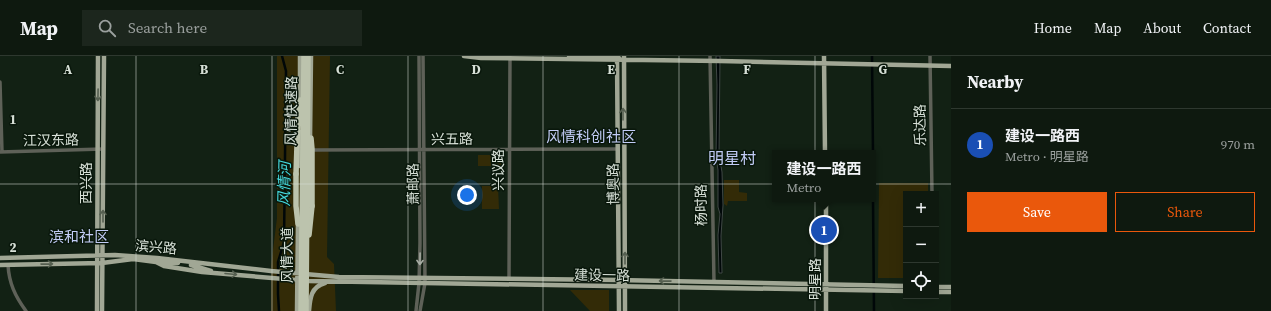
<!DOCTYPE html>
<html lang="en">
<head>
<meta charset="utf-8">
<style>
	:root { --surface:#0e190f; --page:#1c261d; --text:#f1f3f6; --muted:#9ba09e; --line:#2e382f; --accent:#ea580c }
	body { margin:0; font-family:"Source Serif 4","Noto Sans SC",serif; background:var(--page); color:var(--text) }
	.controls { position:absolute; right:12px; bottom:12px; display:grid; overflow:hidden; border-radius:0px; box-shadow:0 4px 16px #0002 }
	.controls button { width:36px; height:36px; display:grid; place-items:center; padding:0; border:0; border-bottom:1px solid var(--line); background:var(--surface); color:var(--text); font:20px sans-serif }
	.you { position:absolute; left:467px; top:139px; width:14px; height:14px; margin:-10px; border:3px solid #fff; border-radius:50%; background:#1a73e8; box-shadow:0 0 0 6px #1a73e833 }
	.badge { display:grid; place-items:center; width:26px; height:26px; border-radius:50%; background:var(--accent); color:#fff; font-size:13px; font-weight:700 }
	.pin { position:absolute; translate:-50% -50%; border:2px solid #fff; box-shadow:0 1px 4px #0006 }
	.popup { position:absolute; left:772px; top:94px; width:104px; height:52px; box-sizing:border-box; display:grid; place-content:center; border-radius:0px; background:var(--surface); filter:drop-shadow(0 1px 3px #0005); font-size:13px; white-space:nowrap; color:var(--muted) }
	.popup b { font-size:15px; color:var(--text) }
	.popup::after { content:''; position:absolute; left:50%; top:100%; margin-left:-8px; border:8px solid transparent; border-top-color:var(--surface) }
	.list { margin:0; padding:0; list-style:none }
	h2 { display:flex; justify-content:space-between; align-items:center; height:52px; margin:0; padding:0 16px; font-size:17px }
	h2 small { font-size:13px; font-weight:400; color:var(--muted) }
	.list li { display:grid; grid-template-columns:26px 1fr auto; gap:12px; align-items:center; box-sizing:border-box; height:72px; padding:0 16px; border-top:1px solid var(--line) }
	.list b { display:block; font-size:15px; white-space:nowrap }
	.list p { margin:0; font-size:13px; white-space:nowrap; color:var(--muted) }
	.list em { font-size:13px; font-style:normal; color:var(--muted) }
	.actions { display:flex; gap:8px; padding:12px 16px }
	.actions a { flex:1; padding:9px 0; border:1px solid var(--accent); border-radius:0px; text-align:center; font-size:14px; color:var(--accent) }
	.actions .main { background:var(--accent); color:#fff }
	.icon { flex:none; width:22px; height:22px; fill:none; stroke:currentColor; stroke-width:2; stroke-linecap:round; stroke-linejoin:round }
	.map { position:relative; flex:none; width:951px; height:255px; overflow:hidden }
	header { display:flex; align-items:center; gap:24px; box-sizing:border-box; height:56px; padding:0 20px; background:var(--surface); border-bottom:1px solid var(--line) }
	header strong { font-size:19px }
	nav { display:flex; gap:22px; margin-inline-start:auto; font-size:14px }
	.search { width:280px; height:36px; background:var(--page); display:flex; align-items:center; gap:10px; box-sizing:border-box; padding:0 14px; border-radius:0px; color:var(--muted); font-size:15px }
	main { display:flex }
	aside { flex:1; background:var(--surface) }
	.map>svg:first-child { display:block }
	.green { fill:#332b07 }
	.water { fill:#000708; stroke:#404846 }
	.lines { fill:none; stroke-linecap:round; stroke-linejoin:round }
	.canal { stroke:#000708; stroke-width:2.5 }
	.minor { stroke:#5e6158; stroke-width:3.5 }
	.major { stroke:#a1a795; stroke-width:4.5 }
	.highway { stroke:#bcc3ad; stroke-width:5.5 }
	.highway-bridge { stroke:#bcc3ad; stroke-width:5.5 }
	.oneway { stroke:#555f50 }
	.oneway2 { stroke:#a7ada4 }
	.grid { fill:none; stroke:#d7e0d7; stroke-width:1; stroke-opacity:0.55 }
	.labels { text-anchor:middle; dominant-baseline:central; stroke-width:3; stroke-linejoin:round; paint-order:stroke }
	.street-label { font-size:14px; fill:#d7e0d7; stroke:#09170b }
	.neighbourhood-label { font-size:15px; fill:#c2ccf6; stroke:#09170b }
	.water-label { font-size:15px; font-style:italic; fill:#46dadf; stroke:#09170b }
	.quarter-label { font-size:16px; fill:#c2ccf6; stroke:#09170b }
	.grid-label { font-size:13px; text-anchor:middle; font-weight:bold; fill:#d7e0d7; stroke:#09170b; stroke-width:3; stroke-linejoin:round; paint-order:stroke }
</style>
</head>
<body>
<header>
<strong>Map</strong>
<div class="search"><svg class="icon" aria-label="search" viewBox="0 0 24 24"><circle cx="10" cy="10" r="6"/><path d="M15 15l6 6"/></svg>Search here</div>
<nav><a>Home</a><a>Map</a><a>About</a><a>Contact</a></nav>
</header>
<main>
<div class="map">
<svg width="951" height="255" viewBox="0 0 951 255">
	<rect width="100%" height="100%" fill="#122114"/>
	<!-- green -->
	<path class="green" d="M 277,0 L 330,0 L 327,201 L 334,208 L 336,255 L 271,255 L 271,210 L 277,162 Z
		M 478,99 L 503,99 L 503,110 L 478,110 Z
		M 724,124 L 739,124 L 739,136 L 747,137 L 747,145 L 728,145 L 727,150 L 724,148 Z
		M 879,127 L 928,127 L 928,138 L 906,138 L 906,222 L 878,222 Z
		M 482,130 L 498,130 L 499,153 L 482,153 Z
		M 570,234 L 609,234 L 609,255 L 590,255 Z"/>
	<!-- water -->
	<path class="water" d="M 716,0 L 720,0 L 719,99 L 722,116 L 723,149 L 721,180 L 722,217 L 719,217 L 718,179 L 720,158 L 718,151 L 718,114 L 716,101 L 717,29 Z"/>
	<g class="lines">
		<!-- canal -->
		<path class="canal" d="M 872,0 L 873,97
			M 873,143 L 874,255
			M 279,255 L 278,238 L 278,206 L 284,186 L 286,15 L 282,0"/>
		<!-- minor -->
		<path class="minor" d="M 710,0 L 714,226
			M 930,0 L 932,138
			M 0,26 L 2,96
			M 311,94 L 617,93
			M 0,96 L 103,93
			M 8,209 C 9,227 15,240 26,255
			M 509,223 L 510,0
			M 416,255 L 419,227 L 420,187 L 419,0
			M 420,255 L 425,227 L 423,0"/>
		<!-- major -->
		<path class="major" d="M 464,0 L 481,2 L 720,5 L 951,10
			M 569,0 L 617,0 L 619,2
			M 617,0 L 619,255
			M 624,0 L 625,255
			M 824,0 L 825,97
			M 300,46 L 300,0
			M 300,76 L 300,110
			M 310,85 L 311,0
			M 826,143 L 826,255
			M 0,202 L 115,199 L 157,202 L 271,215 L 339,221 L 618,224 L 906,230
			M 157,206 L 178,207
			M 0,209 L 102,207 L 133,203 L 156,206 L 164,210 L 202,216 L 308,225 L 906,235
			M 191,209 L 211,215
			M 936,231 L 951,231
			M 936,236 L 951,236
			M 97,255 L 98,0
			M 102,255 L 104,0
			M 297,255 L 298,166
			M 309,255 C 310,242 311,231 325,227"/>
		<!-- highway -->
		<path class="highway" d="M 296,118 L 296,150 L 298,168
			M 309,179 L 312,150"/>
		<!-- highway-bridge -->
		<path class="highway-bridge" d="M 311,82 L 312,93 L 312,150
			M 296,118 L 298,60 L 300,44
			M 301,255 L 304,0
			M 306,255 L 308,0"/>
	</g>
	<!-- one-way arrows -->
	<defs><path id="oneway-shaft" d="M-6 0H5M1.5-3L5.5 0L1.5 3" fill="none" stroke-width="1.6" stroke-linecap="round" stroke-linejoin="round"/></defs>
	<g class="oneway">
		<use href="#oneway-shaft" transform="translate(98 39) rotate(91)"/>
		<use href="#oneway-shaft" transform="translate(623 58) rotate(-90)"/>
		<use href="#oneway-shaft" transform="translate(103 160) rotate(-90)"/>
		<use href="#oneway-shaft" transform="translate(625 202) rotate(-90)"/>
		<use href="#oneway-shaft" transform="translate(47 208) rotate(-1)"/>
		<use href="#oneway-shaft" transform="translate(231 218) rotate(5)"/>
		<use href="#oneway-shaft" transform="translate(665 225) rotate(-179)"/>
	</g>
	<use class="oneway2" href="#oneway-shaft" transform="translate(420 203) rotate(91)"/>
	<!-- grid -->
	<path class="grid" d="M 136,0 L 136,255M 272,0 L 272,255M 408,0 L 408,255M 543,0 L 543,255M 679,0 L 679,255M 815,0 L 815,255M 0,128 L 951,128"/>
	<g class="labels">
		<!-- street labels -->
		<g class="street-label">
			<text transform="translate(291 55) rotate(-89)">风情快速路</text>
			<text transform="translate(920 69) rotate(-91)">乐达路</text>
			<text transform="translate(452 83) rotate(-1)">兴五路</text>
			<text transform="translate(51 84) rotate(-1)">江汉东路</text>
			<text transform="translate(498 114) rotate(-90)">兴议路</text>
			<text transform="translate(86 127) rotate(-90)">西兴路</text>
			<text transform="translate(413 128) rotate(-91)">萧邮路</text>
			<text transform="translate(613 128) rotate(-91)">博奥路</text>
			<text transform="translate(701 149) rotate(-91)">杨时路</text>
			<text transform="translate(156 191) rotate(5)">滨兴路</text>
			<text transform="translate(287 199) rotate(-90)">风情大道</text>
			<text transform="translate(602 219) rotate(1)">建设一路</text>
			<text transform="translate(815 223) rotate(-90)">明星路</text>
		</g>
		<!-- neighbourhood labels -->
		<g class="neighbourhood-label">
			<text x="591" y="80">风情科创社区</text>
			<text x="79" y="180">滨和社区</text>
		</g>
		<!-- water labels -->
		<g class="water-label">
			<text transform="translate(284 128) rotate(-89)">风情河</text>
		</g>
		<!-- quarter labels -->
		<g class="quarter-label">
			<text x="732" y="102">明星村</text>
		</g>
	</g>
	<g class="grid-label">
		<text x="68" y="18">A</text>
		<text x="204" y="18">B</text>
		<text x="340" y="18">C</text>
		<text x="476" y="18">D</text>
		<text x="611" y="18">E</text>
		<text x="747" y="18">F</text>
		<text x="883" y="18">G</text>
		<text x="13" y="68">1</text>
		<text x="13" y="196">2</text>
	</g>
</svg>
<div class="controls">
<button>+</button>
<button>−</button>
<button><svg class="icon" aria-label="locate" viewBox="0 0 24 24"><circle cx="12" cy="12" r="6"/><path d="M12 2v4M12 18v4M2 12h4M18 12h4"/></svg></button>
</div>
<div class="you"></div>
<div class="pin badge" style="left:824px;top:174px;background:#1a4fb4">1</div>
<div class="popup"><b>建设一路西</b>Metro</div>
</div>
<aside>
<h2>Nearby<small></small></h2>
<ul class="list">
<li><span class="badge" style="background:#1a4fb4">1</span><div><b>建设一路西</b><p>Metro · 明星路</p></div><em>970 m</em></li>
</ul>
<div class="actions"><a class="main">Save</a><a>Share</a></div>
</aside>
</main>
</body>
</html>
